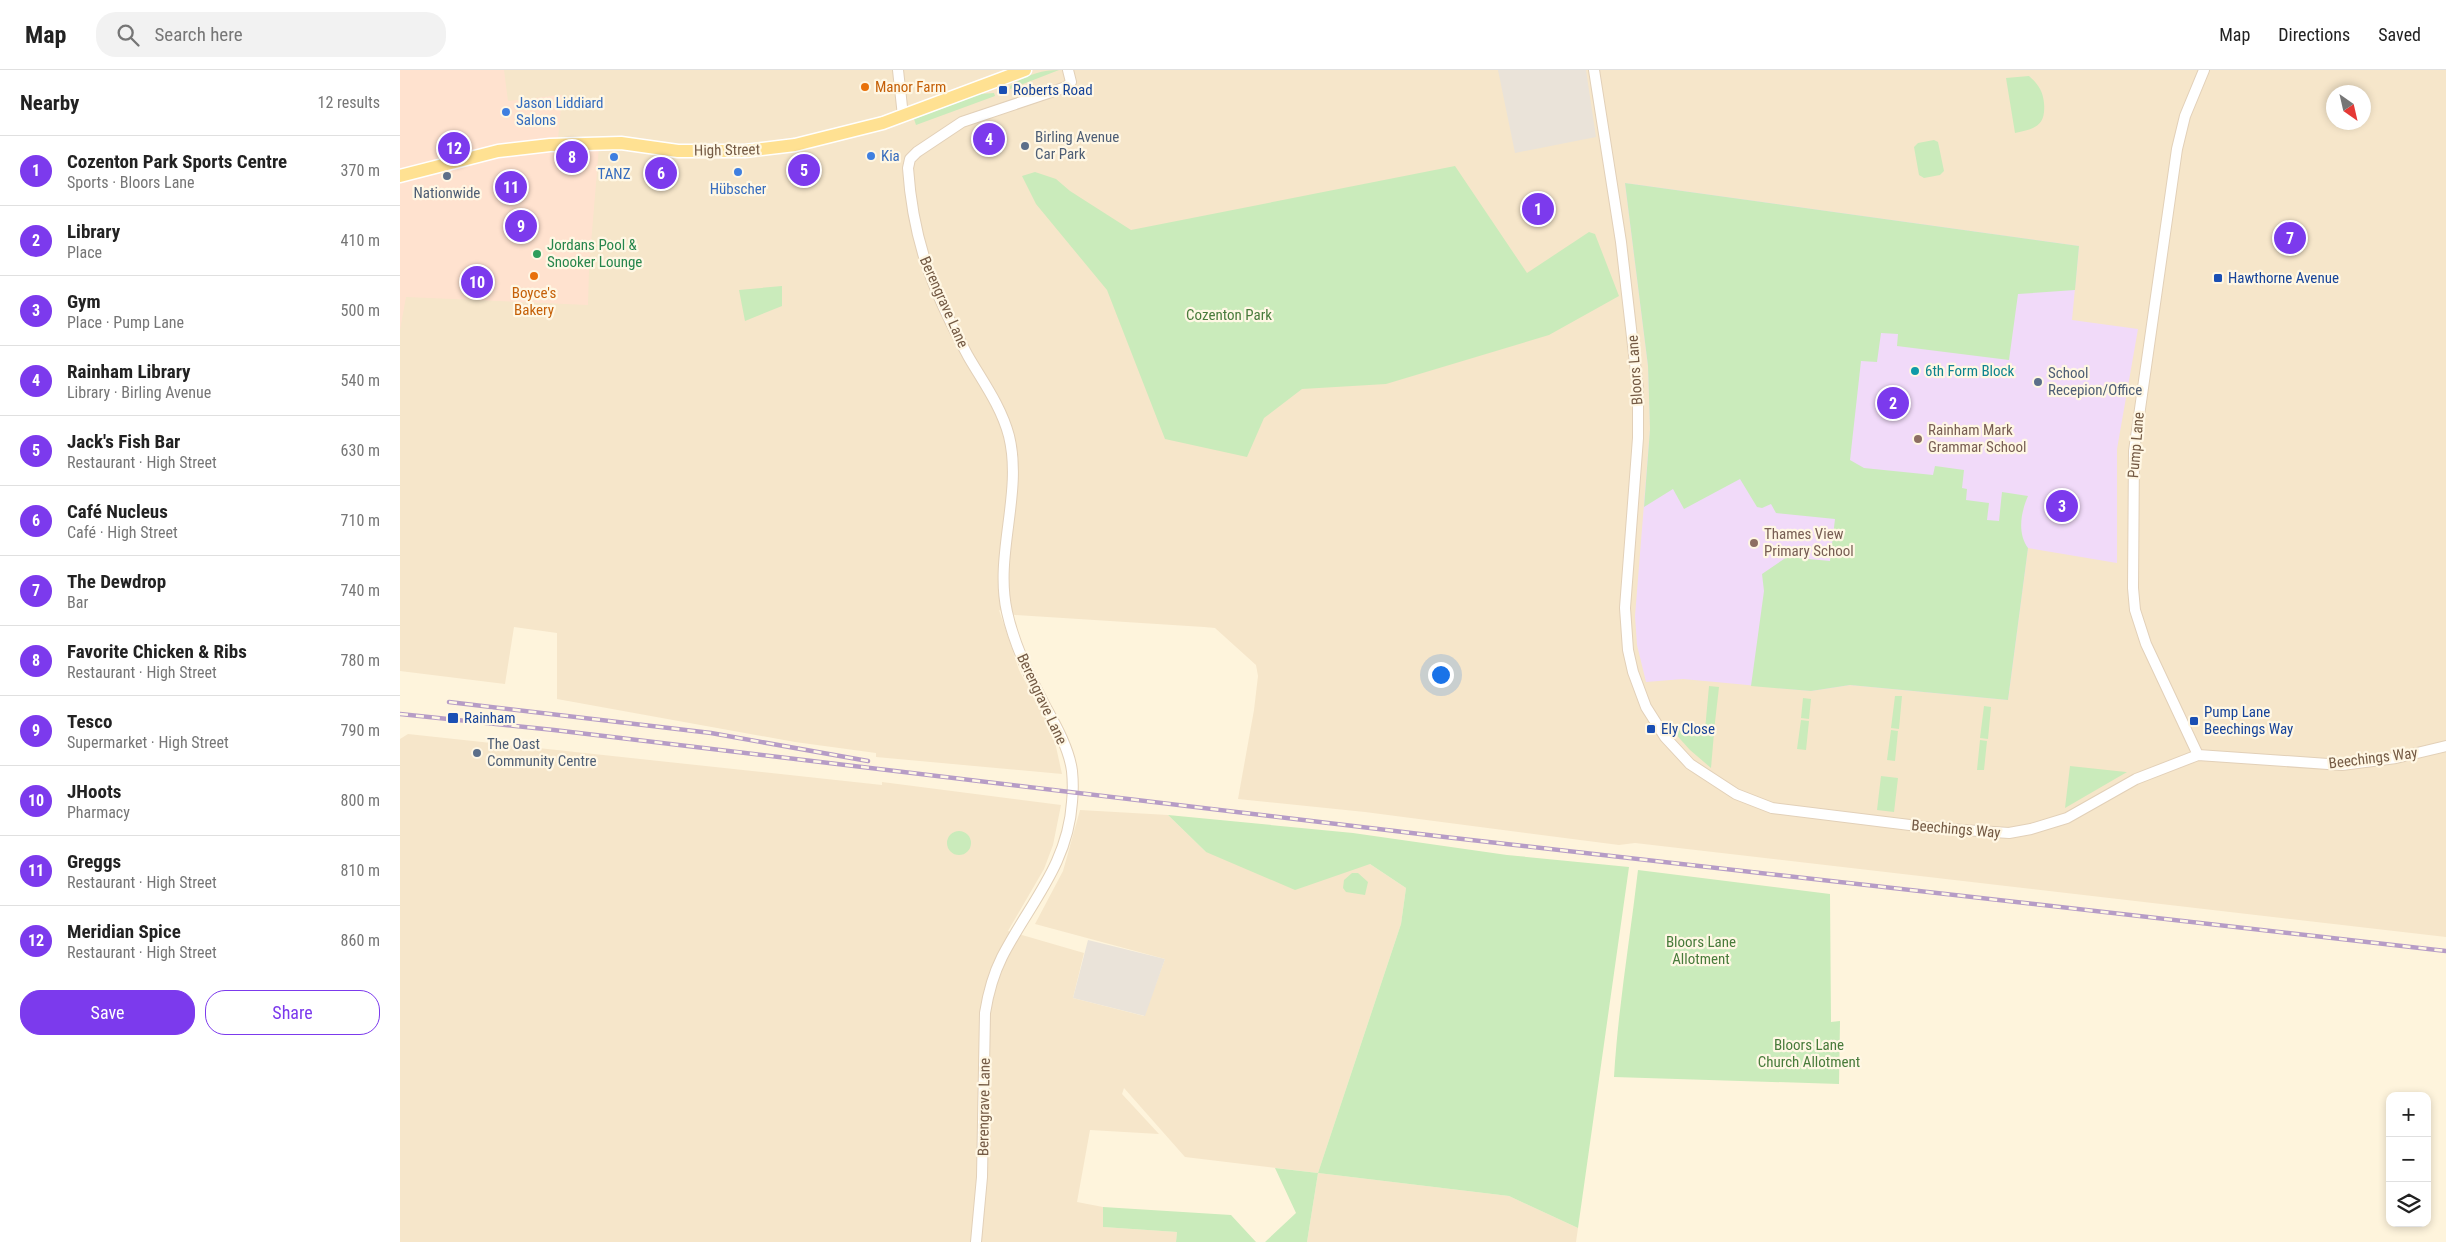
<!DOCTYPE html>
<html lang="en">
<head>
<meta charset="utf-8">
<style>
	:root { --surface:#fff; --page:#f2f2f2; --text:#222; --muted:#767676; --line:#e0e0e0; --accent:#7c3aed }
	body { margin:0; font-family:"Roboto Condensed",sans-serif; background:var(--page); color:var(--text) }
	.controls { position:absolute; right:15px; bottom:15px; display:grid; overflow:hidden; border-radius:10px; box-shadow:0 2px 8px #0003 }
	.controls button { width:45px; height:45px; display:grid; place-items:center; padding:0; border:0; border-bottom:1px solid var(--line); background:var(--surface); color:var(--text); font:25px sans-serif }
	.compass { position:absolute; left:1926px; top:15px; width:45px; height:45px; border-radius:50%; background:var(--surface); box-shadow:0 2px 8px #0003; rotate:146deg }
	.you { position:absolute; left:1040px; top:604px; width:18px; height:18px; margin:-12px; border:4px solid #fff; border-radius:50%; background:#1a73e8; box-shadow:0 0 0 8px #1a73e833 }
	.badge { display:grid; place-items:center; width:32px; height:32px; border-radius:50%; background:var(--accent); color:#fff; font-size:16px; font-weight:700 }
	.pin { position:absolute; translate:-50% -50%; border:2px solid #fff; box-shadow:0 1px 5px #0006 }
	.list { margin:0; padding:0; list-style:none }
	h2 { display:flex; justify-content:space-between; align-items:center; height:65px; margin:0; padding:0 20px; font-size:21px }
	h2 small { font-size:16px; font-weight:400; color:var(--muted) }
	.list li { display:grid; grid-template-columns:32px 1fr auto; gap:15px; align-items:center; box-sizing:border-box; height:70px; padding:0 20px; border-top:1px solid var(--line) }
	.list b { display:block; font-size:19px; white-space:nowrap }
	.list p { margin:0; font-size:16px; white-space:nowrap; color:var(--muted) }
	.list em { font-size:16px; font-style:normal; color:var(--muted) }
	.actions { display:flex; gap:10px; padding:15px 20px }
	.actions a { flex:1; padding:11px 0; border:1px solid var(--accent); border-radius:20px; text-align:center; font-size:18px; color:var(--accent) }
	.actions .main { background:var(--accent); color:#fff }
	.icon { flex:none; width:28px; height:28px; fill:none; stroke:currentColor; stroke-width:2; stroke-linecap:round; stroke-linejoin:round }
	.map { position:relative; flex:none; width:2046px; height:1172px; overflow:hidden }
	header { display:flex; align-items:center; gap:30px; box-sizing:border-box; height:70px; padding:0 25px; background:var(--surface); border-bottom:1px solid var(--line) }
	header strong { font-size:24px }
	nav { display:flex; gap:28px; margin-inline-start:auto; font-size:18px }
	.search { width:350px; height:45px; background:var(--page); display:flex; align-items:center; gap:12px; box-sizing:border-box; padding:0 18px; border-radius:20px; color:var(--muted); font-size:19px }
	main { display:flex }
	aside { flex:1; background:var(--surface) }
	.map>svg:first-child { display:block }
	.residential { fill:#f6e6ca; fill-rule:evenodd }
	.commercial { fill:#ffe2cf }
	.industrial { fill:#eae3d9 }
	.education { fill:#f1daf9 }
	.green { fill:#caebbb }
	.lines { fill:none; stroke-linecap:round; stroke-linejoin:round }
	.tertiary-casing { stroke:#e2d0b8; stroke-width:12 }
	.primary-casing { stroke:#fff; stroke-width:15 }
	.tertiary { stroke:#fff; stroke-width:10 }
	.primary { stroke:#ffe192; stroke-width:12 }
	.rail-casing { stroke:#b69cc6; stroke-width:4.5 }
	.rail { stroke:#fff7e4; stroke-width:2.5; stroke-dasharray:8; stroke-linecap:butt }
	.food-dot { fill:#e8710a; stroke:#fff7e4; stroke-width:2 }
	.transit-dot { fill:#1a4fb4; stroke:#fff7e4; stroke-width:2 }
	.shop-dot { fill:#3f7fe0; stroke:#fff7e4; stroke-width:2 }
	.service-dot { fill:#5c6f8a; stroke:#fff7e4; stroke-width:2 }
	.leisure-dot { fill:#2e9e5b; stroke:#fff7e4; stroke-width:2 }
	.culture-dot { fill:#0f9aa8; stroke:#fff7e4; stroke-width:2 }
	.education-dot { fill:#8d6e63; stroke:#fff7e4; stroke-width:2 }
	.labels { text-anchor:middle; dominant-baseline:central; stroke-width:4.5; stroke-linejoin:round; paint-order:stroke }
	.food-label { font-size:15px; fill:#c56008; stroke:#fff7e4; text-anchor:start }
	.transit-label { font-size:15px; fill:#164399; stroke:#fff7e4; text-anchor:start }
	.shop-label { font-size:15px; fill:#366cbe; stroke:#fff7e4; text-anchor:start }
	.service-label { font-size:15px; fill:#4e5e75; stroke:#fff7e4; text-anchor:start }
	.street-label { font-size:15px; fill:#745a44; stroke:#fff7e4 }
	.leisure-label { font-size:15px; fill:#27864d; stroke:#fff7e4; text-anchor:start }
	.park-label { font-size:15px; fill:#487b3b; stroke:#fff7e4 }
	.culture-label { font-size:15px; fill:#0d838f; stroke:#fff7e4; text-anchor:start }
	.education-label { font-size:15px; fill:#785e54; stroke:#fff7e4; text-anchor:start }
</style>
</head>
<body>
<header>
<strong>Map</strong>
<div class="search"><svg class="icon" aria-label="search" viewBox="0 0 24 24"><circle cx="10" cy="10" r="6"/><path d="M15 15l6 6"/></svg>Search here</div>
<nav><a>Map</a><a>Directions</a><a>Saved</a></nav>
</header>
<main>
<aside>
<h2>Nearby<small>12 results</small></h2>
<ul class="list">
<li><span class="badge">1</span><div><b>Cozenton Park Sports Centre</b><p>Sports · Bloors Lane</p></div><em>370 m</em></li>
<li><span class="badge">2</span><div><b>Library</b><p>Place</p></div><em>410 m</em></li>
<li><span class="badge">3</span><div><b>Gym</b><p>Place · Pump Lane</p></div><em>500 m</em></li>
<li><span class="badge">4</span><div><b>Rainham Library</b><p>Library · Birling Avenue</p></div><em>540 m</em></li>
<li><span class="badge">5</span><div><b>Jack's Fish Bar</b><p>Restaurant · High Street</p></div><em>630 m</em></li>
<li><span class="badge">6</span><div><b>Café Nucleus</b><p>Café · High Street</p></div><em>710 m</em></li>
<li><span class="badge">7</span><div><b>The Dewdrop</b><p>Bar</p></div><em>740 m</em></li>
<li><span class="badge">8</span><div><b>Favorite Chicken &amp; Ribs</b><p>Restaurant · High Street</p></div><em>780 m</em></li>
<li><span class="badge">9</span><div><b>Tesco</b><p>Supermarket · High Street</p></div><em>790 m</em></li>
<li><span class="badge">10</span><div><b>JHoots</b><p>Pharmacy</p></div><em>800 m</em></li>
<li><span class="badge">11</span><div><b>Greggs</b><p>Restaurant · High Street</p></div><em>810 m</em></li>
<li><span class="badge">12</span><div><b>Meridian Spice</b><p>Restaurant · High Street</p></div><em>860 m</em></li>
</ul>
<div class="actions"><a class="main">Save</a><a>Share</a></div>
</aside>
<div class="map">
<svg width="2046" height="1172" viewBox="0 0 2046 1172">
	<rect width="100%" height="100%" fill="#fef4dc"/>
	<!-- residential -->
	<path class="residential" d="M 0,0 L 2046,0 L 2046,867 L 1235,773 L 1219,775 L 965,742 L 838,729 L 854,640 L 858,606 L 856,595 L 815,558 L 804,557 L 615,545 L 599,540 L 619,600 L 653,663 L 662,704 L 476,687 L 476,683 L 395,672 L 157,629 L 157,563 L 114,557 L 105,614 L 0,601 ZM 1934,22 L 1964,22 L 1964,52 L 1934,52 Z
		M 8,664 L 482,715 L 482,712 L 661,735 L 653,775 L 644,799 L 608,861 L 684,883 L 673,928 L 744,946 L 765,889 L 635,854 L 663,801 L 680,740 L 768,745 L 806,782 L 967,792 L 1006,818 L 1001,854 L 918,1103 L 1109,1126 L 1178,1158 L 1176,1172 L 907,1172 L 918,1103 L 785,1087 L 724,1018 L 722,1024 L 759,1064 L 690,1060 L 677,1132 L 703,1137 L 703,1157 L 777,1162 L 776,1172 L 0,1172 L 0,669 Z"/>
	<!-- commercial -->
	<path class="commercial" d="M 0,0 L 104,0 L 108,31 L 162,25 L 158,70 L 199,77 L 189,198 L 188,235 L 6,227 L 0,260 Z"/>
	<!-- industrial -->
	<path class="industrial" d="M 1098,0 L 1186,0 L 1196,67 L 1115,83 Z
		M 688,870 L 765,889 L 745,946 L 673,928 Z"/>
	<!-- education -->
	<path class="education" d="M 1225,113 L 1679,176 L 1672,250 L 1738,259 L 1717,379 L 1717,493 L 1628,478 L 1608,630 L 1450,615 L 1411,621 L 1283,609 L 1246,612 L 1237,575 L 1235,546 L 1250,359 L 1248,296 Z"/>
	<!-- green -->
	<path class="green" d="M 659,0 L 610,19 L 610,16 C 625,6 640,0 659,0 Z
		M 1629,6 C 1638,14 1643,21 1644,33 C 1646,56 1635,59 1615,63 L 1606,8 Z
		M 594,23 L 595,26 L 516,55 L 514,49 L 580,24 Z
		M 1534,70 L 1538,72 L 1544,101 L 1540,105 L 1524,108 L 1519,105 L 1514,77 L 1518,73 Z
		M 1055,96 L 1127,203 L 1189,162 L 1195,164 L 1219,226 L 1149,265 L 986,314 L 902,319 L 864,348 L 847,387 L 765,369 L 707,220 L 636,134 L 622,106 L 635,102 L 656,109 L 670,121 L 731,160 Z
		M 1225,113 L 1679,176 L 1675,220 L 1618,224 L 1609,290 L 1497,276 L 1498,264 L 1481,263 L 1477,292 L 1461,291 L 1450,390 L 1464,398 L 1533,405 L 1535,396 L 1564,400 L 1562,418 L 1567,419 L 1566,430 L 1589,433 L 1587,450 L 1599,451 L 1602,422 L 1628,426 C 1621,442 1617,463 1628,478 L 1608,630 L 1450,615 L 1411,621 L 1351,616 L 1364,521 L 1362,504 L 1387,487 L 1430,491 L 1435,449 L 1376,443 L 1371,434 L 1362,438 L 1357,437 L 1340,409 L 1284,439 L 1273,419 L 1244,437 L 1250,359 L 1248,296 Z
		M 382,216 L 382,236 L 345,251 L 339,220 Z
		M 1309,616 L 1319,617 L 1314,661 L 1305,660 Z
		M 1495,626 L 1502,626 L 1499,659 L 1491,658 Z
		M 1403,628 L 1411,629 L 1409,649 L 1401,648 Z
		M 1584,636 L 1591,637 L 1588,669 L 1580,668 Z
		M 1401,650 L 1409,651 L 1406,680 L 1397,679 Z
		M 1272,660 L 1314,663 L 1311,698 L 1290,680 Z
		M 1491,660 L 1498,661 L 1495,691 L 1487,690 Z
		M 1580,670 L 1587,671 L 1584,700 L 1577,700 Z
		M 1670,696 L 1726,702 L 1727,702 L 1665,738 Z
		M 1481,706 L 1498,708 L 1494,742 L 1477,740 Z
		M 768,745 L 953,763 L 1107,785 L 1229,797 L 1178,1158 L 1109,1126 L 918,1103 L 907,1172 L 865,1172 L 896,1143 L 875,1098 L 918,1103 L 1001,854 L 1006,818 L 970,794 L 895,820 L 806,782 Z
		M547 773a12 12 0 1 1 24 0a12 12 0 1 1-24 0Z
		M 1238,800 L 1430,824 L 1431,952 L 1440,951 L 1439,1014 L 1214,1007 C 1218,938 1230,869 1238,800 Z
		M 952,803 L 958,803 L 968,812 L 965,825 L 946,822 L 943,818 L 944,810 Z
		M 703,1137 L 831,1145 L 856,1172 L 776,1172 L 777,1162 L 703,1157 Z"/>
	<g class="lines">
		<!-- tertiary casing -->
		<g class="tertiary-casing">
			<path id="tertiary" d="M 498,0 L 503,46
				M 1194,0 L 1221,172 L 1238,319 L 1238,368 L 1225,538 L 1228,580 L 1233,602 L 1246,637 L 1265,667 L 1290,694 L 1336,724 L 1372,738 L 1534,758 L 1609,763 L 1631,759 L 1667,748 L 1736,709 L 1798,685 L 1942,695 L 1996,688 L 2046,676
				M 1798,685 L 1746,574 L 1735,540 L 1733,518 L 1734,381 L 1777,79 L 1785,46 L 1804,0
				M 576,1172 L 582,1107 L 585,943 C 588,924 593,905 602,887 C 629,834 668,795 672,732 C 673,722 673,711 672,701 C 669,678 655,654 644,634 C 629,605 614,574 607,542 C 594,485 623,423 609,366 C 601,336 583,312 568,286 C 533,221 513,172 508,98 L 510,89 L 517,82 L 562,52 L 666,17 L 671,12 L 668,0"/>
		</g>
		<!-- primary casing -->
		<g class="primary-casing">
			<path id="primary" d="M 0,106 L 98,81 L 150,75 L 221,73 L 278,81 L 345,81 L 395,75 L 483,53 L 625,0"/>
		</g>
		<!-- tertiary -->
		<use href="#tertiary" class="tertiary"/>
		<!-- primary -->
		<use href="#primary" class="primary"/>
		<!-- rail casing -->
		<g class="rail-casing">
			<path id="rail" d="M 49,632 L 311,663 L 468,691
				M 0,644 L 154,660 L 1045,767 L 2046,881"/>
		</g>
		<!-- rail -->
		<use href="#rail" class="rail"/>
	</g>
	<!-- markers -->
	<g class="food-dot">
		<circle cx="465" cy="17" r="5"/>
		<circle cx="134" cy="206" r="5"/>
	</g>
	<g class="transit-dot">
		<rect x="598" y="15" width="10" height="10" rx="2.5"/>
		<rect x="1813" y="203" width="10" height="10" rx="2.5"/>
		<rect x="47" y="642" width="12" height="12" rx="2.5"/>
		<rect x="1789" y="646" width="10" height="10" rx="2.5"/>
		<rect x="1246" y="654" width="10" height="10" rx="2.5"/>
	</g>
	<g class="shop-dot">
		<circle cx="106" cy="42" r="5"/>
		<circle cx="471" cy="86" r="5"/>
		<circle cx="214" cy="87" r="5"/>
		<circle cx="338" cy="102" r="5"/>
	</g>
	<g class="service-dot">
		<circle cx="625" cy="76" r="5"/>
		<circle cx="47" cy="106" r="5"/>
		<circle cx="1638" cy="312" r="5"/>
		<circle cx="77" cy="683" r="5"/>
	</g>
	<circle class="leisure-dot" cx="137" cy="184" r="5"/>
	<circle class="culture-dot" cx="1515" cy="301" r="5"/>
	<g class="education-dot">
		<circle cx="1518" cy="369" r="5"/>
		<circle cx="1354" cy="473" r="5"/>
	</g>
	<g class="labels">
		<!-- food labels -->
		<g class="food-label">
			<text x="475" y="17">Manor Farm</text>
			<text x="134" y="223" text-anchor="middle">Boyce's<tspan x="134" dy="17">Bakery</tspan></text>
		</g>
		<!-- transit labels -->
		<g class="transit-label">
			<text x="613" y="20">Roberts Road</text>
			<text x="1828" y="208">Hawthorne Avenue</text>
			<text x="1804" y="642">Pump Lane<tspan x="1804" dy="17">Beechings Way</tspan></text>
			<text x="64" y="648">Rainham</text>
			<text x="1261" y="659">Ely Close</text>
		</g>
		<!-- shop labels -->
		<g class="shop-label">
			<text x="116" y="33">Jason Liddiard<tspan x="116" dy="17">Salons</tspan></text>
			<text x="481" y="86">Kia</text>
			<text x="214" y="104" text-anchor="middle">TANZ</text>
			<text x="338" y="119" text-anchor="middle">Hübscher</text>
		</g>
		<!-- service labels -->
		<g class="service-label">
			<text x="635" y="67">Birling Avenue<tspan x="635" dy="17">Car Park</tspan></text>
			<text x="47" y="123" text-anchor="middle">Nationwide</text>
			<text x="1648" y="303">School<tspan x="1648" dy="17">Recepion/Office</tspan></text>
			<text x="87" y="674">The Oast<tspan x="87" dy="17">Community Centre</tspan></text>
		</g>
		<!-- street labels -->
		<g class="street-label">
			<text transform="translate(327 80) rotate(-1)">High Street</text>
			<text transform="translate(544 232) rotate(66)">Berengrave Lane</text>
			<text transform="translate(1235 300) rotate(-94)">Bloors Lane</text>
			<text transform="translate(1736 375) rotate(-85)">Pump Lane</text>
			<text transform="translate(642 629) rotate(65)">Berengrave Lane</text>
			<text transform="translate(1973 688) rotate(-7)">Beechings Way</text>
			<text transform="translate(1556 759) rotate(5)">Beechings Way</text>
			<text transform="translate(584 1037) rotate(-89)">Berengrave Lane</text>
		</g>
		<!-- leisure labels -->
		<g class="leisure-label">
			<text x="147" y="175">Jordans Pool &amp;<tspan x="147" dy="17">Snooker Lounge</tspan></text>
		</g>
		<!-- park labels -->
		<g class="park-label">
			<text x="829" y="245">Cozenton Park</text>
			<text x="1301" y="872">Bloors Lane<tspan x="1301" dy="17">Allotment</tspan></text>
			<text x="1409" y="975">Bloors Lane<tspan x="1409" dy="17">Church Allotment</tspan></text>
		</g>
		<!-- culture labels -->
		<g class="culture-label">
			<text x="1525" y="301">6th Form Block</text>
		</g>
		<!-- education labels -->
		<g class="education-label">
			<text x="1528" y="360">Rainham Mark<tspan x="1528" dy="17">Grammar School</tspan></text>
			<text x="1364" y="464">Thames View<tspan x="1364" dy="17">Primary School</tspan></text>
		</g>
	</g>
</svg>
<div class="controls">
<button>+</button>
<button>−</button>
<button><svg class="icon" aria-label="layers" viewBox="0 0 24 24"><path d="M12 4l9 5-9 5-9-5zM3 14l9 5 9-5"/></svg></button>
</div>
<svg class="compass" viewBox="-18 -18 36 36"><path d="M0-13l5 13h-10z" fill="#e53935"/><path d="M0 13l5-13h-10z" fill="#767676"/></svg>
<div class="you"></div>
<div class="pin badge" style="left:1138px;top:139px">1</div>
<div class="pin badge" style="left:1493px;top:333px">2</div>
<div class="pin badge" style="left:1662px;top:436px">3</div>
<div class="pin badge" style="left:589px;top:69px">4</div>
<div class="pin badge" style="left:404px;top:100px">5</div>
<div class="pin badge" style="left:261px;top:103px">6</div>
<div class="pin badge" style="left:1890px;top:168px">7</div>
<div class="pin badge" style="left:172px;top:87px">8</div>
<div class="pin badge" style="left:121px;top:156px">9</div>
<div class="pin badge" style="left:77px;top:212px">10</div>
<div class="pin badge" style="left:111px;top:117px">11</div>
<div class="pin badge" style="left:54px;top:78px">12</div>
</div>
</main>
</body>
</html>
